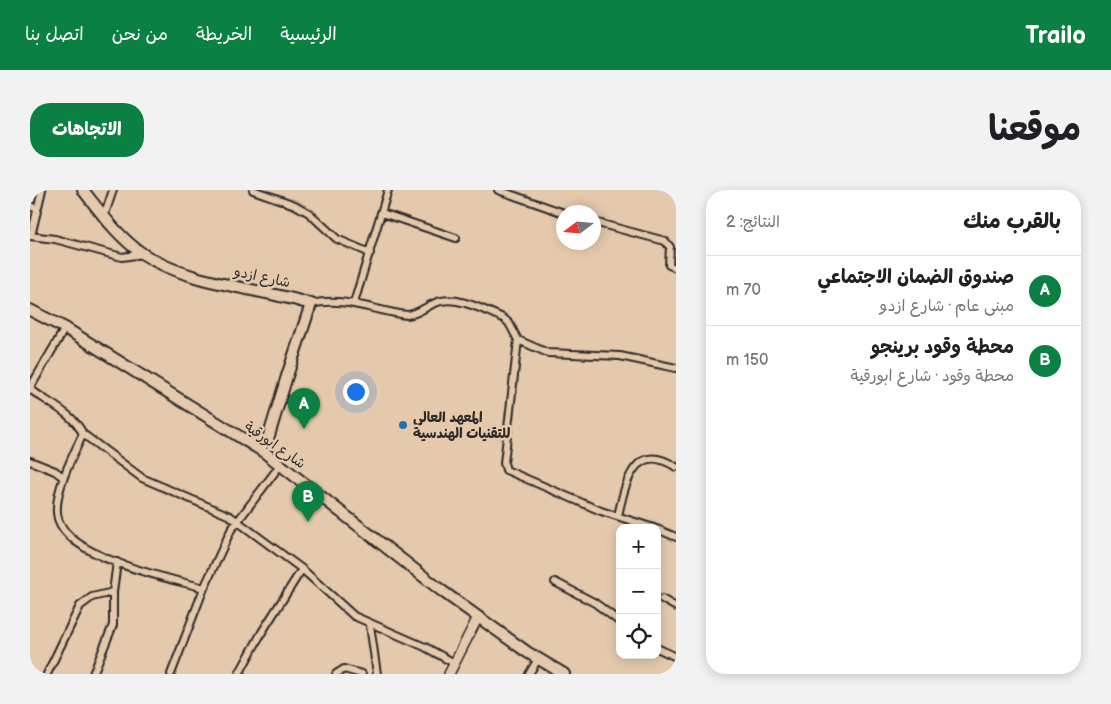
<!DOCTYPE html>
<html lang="ar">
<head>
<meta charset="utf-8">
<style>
	:root { --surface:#fff; --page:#f2f2f2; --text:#202124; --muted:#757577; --line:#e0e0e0; --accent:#0b8043 }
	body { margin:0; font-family:"Balsamiq Sans","Playpen Sans Arabic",sans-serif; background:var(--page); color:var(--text); direction:rtl }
	.controls { position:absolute; right:15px; bottom:15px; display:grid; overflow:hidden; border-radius:10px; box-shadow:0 2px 12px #0003 }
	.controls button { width:45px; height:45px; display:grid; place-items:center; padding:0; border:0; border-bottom:1px solid var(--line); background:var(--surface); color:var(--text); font:25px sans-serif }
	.compass { position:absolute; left:526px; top:15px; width:45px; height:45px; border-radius:50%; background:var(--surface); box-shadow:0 2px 12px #0003; rotate:254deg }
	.you { position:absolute; left:325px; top:201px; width:18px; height:18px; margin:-12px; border:4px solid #fff; border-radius:50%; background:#1a73e8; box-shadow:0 0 0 8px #1a73e833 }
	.badge { display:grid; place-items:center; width:32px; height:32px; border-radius:50%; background:var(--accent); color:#fff; font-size:16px; font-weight:700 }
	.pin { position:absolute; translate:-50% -41px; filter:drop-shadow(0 1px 2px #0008) }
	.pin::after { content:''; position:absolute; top:26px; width:18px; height:15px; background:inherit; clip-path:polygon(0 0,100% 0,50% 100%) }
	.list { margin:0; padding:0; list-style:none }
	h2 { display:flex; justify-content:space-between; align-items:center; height:65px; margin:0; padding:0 20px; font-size:21px }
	h2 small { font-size:16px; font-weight:400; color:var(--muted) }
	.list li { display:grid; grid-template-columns:32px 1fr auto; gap:15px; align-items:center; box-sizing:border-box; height:70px; padding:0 20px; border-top:1px solid var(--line) }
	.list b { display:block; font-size:19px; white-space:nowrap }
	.list p { margin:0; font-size:16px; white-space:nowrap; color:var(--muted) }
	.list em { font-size:16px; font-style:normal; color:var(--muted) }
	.icon { flex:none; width:28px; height:28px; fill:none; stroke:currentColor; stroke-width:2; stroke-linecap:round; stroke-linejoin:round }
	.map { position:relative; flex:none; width:646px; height:484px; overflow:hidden; direction:ltr; border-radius:20px }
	header { display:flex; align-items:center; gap:30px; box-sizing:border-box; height:70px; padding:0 25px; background:var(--accent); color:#fff }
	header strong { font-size:24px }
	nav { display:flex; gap:28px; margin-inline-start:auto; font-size:18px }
	.intro { display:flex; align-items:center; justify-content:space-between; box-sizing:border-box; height:120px; padding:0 30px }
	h1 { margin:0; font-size:35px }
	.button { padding:12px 22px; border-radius:20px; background:var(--accent); color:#fff; font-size:18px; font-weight:700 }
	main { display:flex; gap:30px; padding:0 30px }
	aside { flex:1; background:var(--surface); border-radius:20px; box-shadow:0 2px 12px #0003 }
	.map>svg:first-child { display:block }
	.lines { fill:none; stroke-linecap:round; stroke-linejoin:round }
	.street-casing { stroke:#2b2b2b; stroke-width:10 }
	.secondary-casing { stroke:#2b2b2b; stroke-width:12 }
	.primary-casing { stroke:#2b2b2b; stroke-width:14 }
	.street { stroke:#e5c9ac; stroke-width:6 }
	.secondary { stroke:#e5c9ac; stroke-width:9 }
	.primary { stroke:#e5c9ac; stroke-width:10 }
	.poi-dot { fill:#1f6fb2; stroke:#e5c9ac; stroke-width:2 }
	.labels { text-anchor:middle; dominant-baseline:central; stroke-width:5; stroke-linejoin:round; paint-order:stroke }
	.street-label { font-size:14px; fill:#2b2b2b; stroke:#e5c9ac }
	.poi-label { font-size:14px; font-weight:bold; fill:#2b2b2b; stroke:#e5c9ac; text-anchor:start }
</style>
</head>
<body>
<header>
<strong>Trailo</strong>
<nav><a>الرئيسية</a><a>الخريطة</a><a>من نحن</a><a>اتصل بنا</a></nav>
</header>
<div class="intro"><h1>موقعنا</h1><a class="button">الاتجاهات</a></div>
<main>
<aside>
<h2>بالقرب منك<small>النتائج: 2</small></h2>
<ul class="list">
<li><span class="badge">A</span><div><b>صندوق الضمان الاجتماعي</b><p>مبنى عام · شارع ازدو</p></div><em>70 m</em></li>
<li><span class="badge">B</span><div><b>محطة وقود برينجو</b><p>محطة وقود · شارع ابورقية</p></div><em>150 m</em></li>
</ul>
</aside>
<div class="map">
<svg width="646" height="484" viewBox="0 0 646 484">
	<rect width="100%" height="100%" fill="#e5c9ac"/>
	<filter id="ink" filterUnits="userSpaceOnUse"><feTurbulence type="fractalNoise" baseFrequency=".02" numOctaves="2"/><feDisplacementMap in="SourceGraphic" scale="10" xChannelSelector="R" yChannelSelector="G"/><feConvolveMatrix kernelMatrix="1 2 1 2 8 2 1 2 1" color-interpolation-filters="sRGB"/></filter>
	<g filter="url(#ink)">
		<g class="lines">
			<!-- street casing -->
			<g class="street-casing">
				<path id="street" d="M 223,0 L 265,15 L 279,23 L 307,49 L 340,63
					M 468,0 L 534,23
					M 0,16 L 7,19
					M 352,23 L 426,48
					M 74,27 L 83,0
					M 564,32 L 635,51 L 640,57 L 639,75 L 646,78
					M 0,46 L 25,49 L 92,67 L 113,64
					M 1,46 L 12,0
					M 324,113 L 358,0
					M 281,114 C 314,106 345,121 377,125 C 388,124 395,117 405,113 C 425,104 454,120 473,128 L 479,133 L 488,150 L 518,163 L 590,166 L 646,178
					M 488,150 L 474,273 L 476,280 L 571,321 L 624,338
					M 0,198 L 35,138
					M 0,199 C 18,213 43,223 53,244 C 43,265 25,300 27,323 C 30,367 139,388 174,398
					M 53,244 L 112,288 L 200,326 L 272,379 L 324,426 L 395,457 L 424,473
					M 0,271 L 25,281 L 33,287
					M 588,326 C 595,294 604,250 646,277
					M 627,339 L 646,347
					M 525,392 L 565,413 L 590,432
					M 632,409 L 646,417
					M 340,435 L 347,484
					M 627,458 L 646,467
					M 17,484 L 50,416 L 62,407 L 83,402
					M 63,484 L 83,435 L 83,402 L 87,372
					M 141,484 L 174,398 L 201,340 L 251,274
					M 209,484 L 232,442 L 272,379
					M 306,484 L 314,479 L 332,484
					M 499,484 L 508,469"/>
			</g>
			<!-- secondary casing -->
			<g class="secondary-casing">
				<path id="secondary" d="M 419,484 L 448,427"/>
			</g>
			<!-- primary casing -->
			<g class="primary-casing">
				<path id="primary" d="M 53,0 C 71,23 89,48 113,64 C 163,96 227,97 281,114 L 257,186 L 234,262
					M 0,120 L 35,138 L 234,262 L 412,401 L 497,462 L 534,484"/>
			</g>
			<!-- street -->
			<use href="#street" class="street"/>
			<!-- secondary -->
			<use href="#secondary" class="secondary"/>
			<!-- primary -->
			<use href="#primary" class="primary"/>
		</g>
	</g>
	<!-- markers -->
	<circle class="poi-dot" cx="373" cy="235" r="5"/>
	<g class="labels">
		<!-- street labels -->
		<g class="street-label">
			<text transform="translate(232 87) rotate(12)">شارع ازدو</text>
			<text transform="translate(245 255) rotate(35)">شارع ابورقية</text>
		</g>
		<!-- poi labels -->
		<g class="poi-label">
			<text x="383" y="227">المعهد العالي<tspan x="383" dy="16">للتقنيات الهندسية</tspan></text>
		</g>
	</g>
</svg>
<div class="controls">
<button>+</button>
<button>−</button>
<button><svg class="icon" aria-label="locate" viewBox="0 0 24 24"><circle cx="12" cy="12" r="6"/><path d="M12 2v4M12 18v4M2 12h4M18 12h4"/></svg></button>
</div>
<svg class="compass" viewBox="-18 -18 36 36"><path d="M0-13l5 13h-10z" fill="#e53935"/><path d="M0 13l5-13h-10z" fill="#757577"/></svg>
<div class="you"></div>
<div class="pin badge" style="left:274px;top:239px">A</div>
<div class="pin badge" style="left:278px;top:332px">B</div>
</div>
</main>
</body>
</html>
